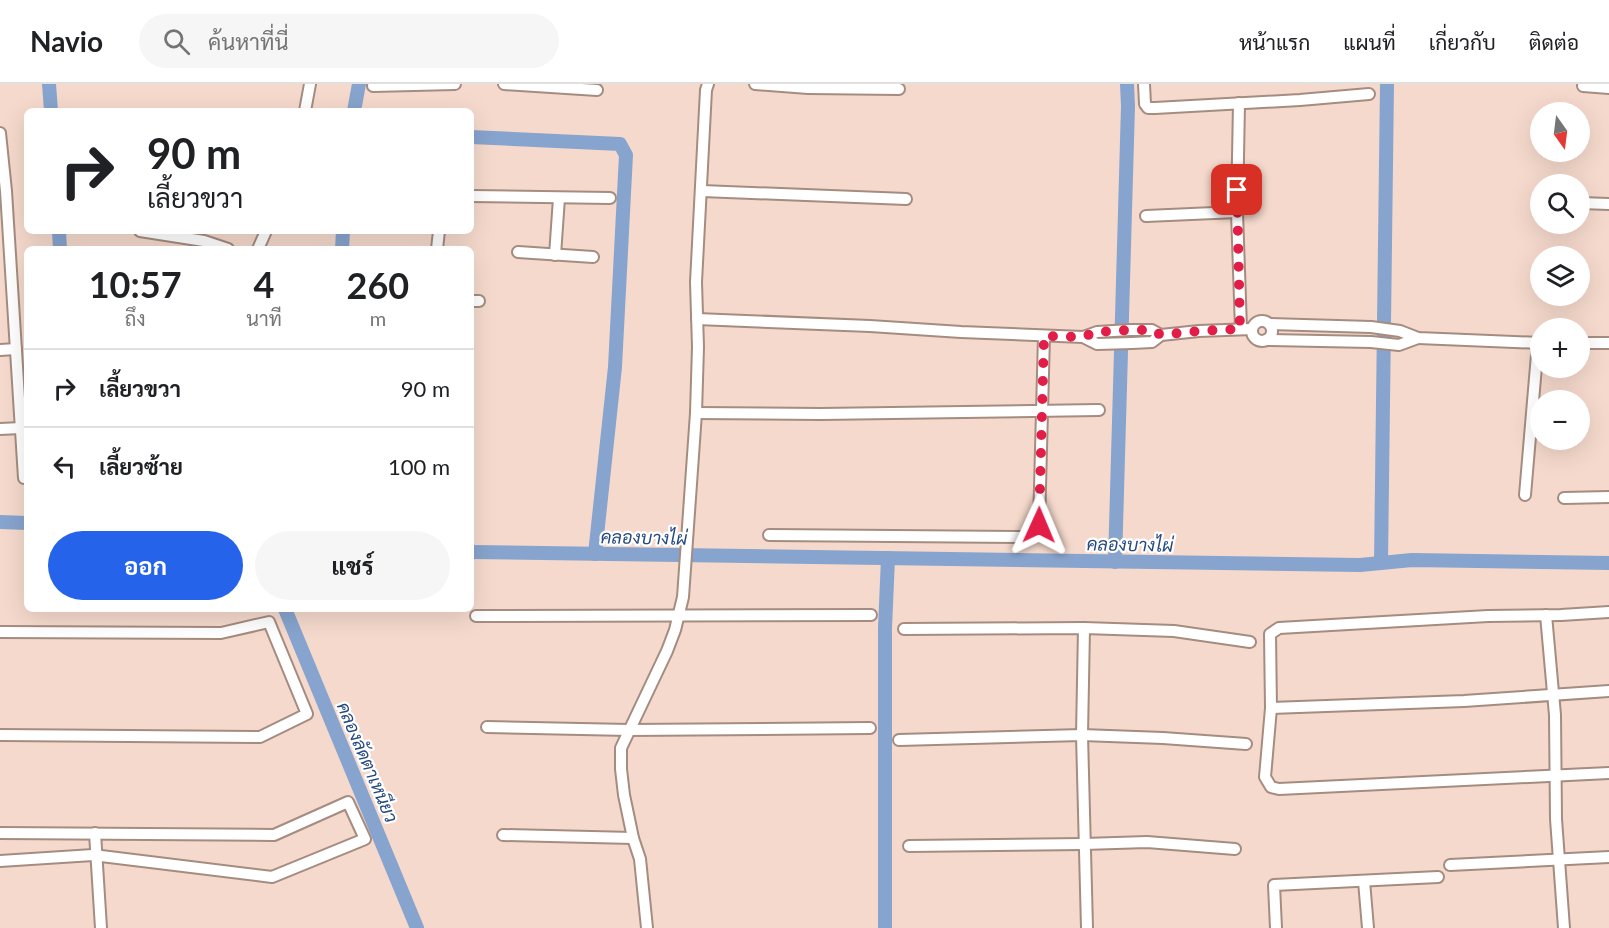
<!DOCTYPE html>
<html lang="th">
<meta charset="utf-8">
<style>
body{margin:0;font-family:Lato,Sarabun,sans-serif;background:#f6f6f6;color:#202124;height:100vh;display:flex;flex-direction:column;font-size:22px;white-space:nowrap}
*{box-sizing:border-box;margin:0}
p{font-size:20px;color:#757577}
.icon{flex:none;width:33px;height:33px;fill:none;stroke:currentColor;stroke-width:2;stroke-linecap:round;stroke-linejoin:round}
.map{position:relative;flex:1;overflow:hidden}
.sheet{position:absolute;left:24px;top:162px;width:450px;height:366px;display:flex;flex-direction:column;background:#fff;border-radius:9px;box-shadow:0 6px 24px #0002}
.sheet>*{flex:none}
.top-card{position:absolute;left:24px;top:24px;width:450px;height:126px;border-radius:9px;box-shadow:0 6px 24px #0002;background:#fff;color:#202124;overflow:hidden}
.needle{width:39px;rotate:166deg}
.fabs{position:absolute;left:1530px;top:18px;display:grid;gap:12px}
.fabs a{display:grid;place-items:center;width:60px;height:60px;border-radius:50%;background:#fff;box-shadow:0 6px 24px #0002;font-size:30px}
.pin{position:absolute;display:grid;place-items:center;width:51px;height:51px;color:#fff;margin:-26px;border-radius:12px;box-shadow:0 3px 9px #0006}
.me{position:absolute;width:66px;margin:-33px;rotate:1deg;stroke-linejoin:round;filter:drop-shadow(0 0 4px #0008)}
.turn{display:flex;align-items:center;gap:21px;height:126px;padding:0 24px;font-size:27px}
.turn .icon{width:78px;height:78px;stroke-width:2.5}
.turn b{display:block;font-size:42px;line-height:51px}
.eta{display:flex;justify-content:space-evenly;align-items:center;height:102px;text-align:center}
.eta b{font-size:36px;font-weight:700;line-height:42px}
.button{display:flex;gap:12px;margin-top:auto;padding:12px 24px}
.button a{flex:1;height:69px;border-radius:36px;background:#2563eb;color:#fff;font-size:24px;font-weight:700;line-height:69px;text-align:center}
.button a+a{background:#f6f6f6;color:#202124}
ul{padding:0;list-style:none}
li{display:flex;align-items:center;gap:18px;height:78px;padding:0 24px;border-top:2px solid #e0e0e0}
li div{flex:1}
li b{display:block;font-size:22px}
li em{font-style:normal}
header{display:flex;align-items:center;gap:36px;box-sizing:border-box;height:84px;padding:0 30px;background:#fff;border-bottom:2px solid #e0e0e0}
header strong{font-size:28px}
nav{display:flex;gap:33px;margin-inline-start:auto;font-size:21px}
.search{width:420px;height:54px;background:#f6f6f6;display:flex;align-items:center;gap:15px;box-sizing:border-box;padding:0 21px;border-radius:33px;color:#757577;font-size:22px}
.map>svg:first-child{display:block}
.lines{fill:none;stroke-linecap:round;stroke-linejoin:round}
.canal{stroke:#87a4ce;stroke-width:14}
.minor-casing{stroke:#a58c80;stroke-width:14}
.minor{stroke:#fff;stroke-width:10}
.route{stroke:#e11d48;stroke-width:10;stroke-dasharray:0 18}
.labels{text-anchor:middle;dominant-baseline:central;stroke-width:4.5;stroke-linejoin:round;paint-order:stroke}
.water-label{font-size:18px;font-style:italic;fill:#254a80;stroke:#fff}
</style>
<header>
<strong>Navio</strong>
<div class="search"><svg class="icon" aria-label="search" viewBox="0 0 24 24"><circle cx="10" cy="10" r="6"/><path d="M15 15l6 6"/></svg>ค้นหาที่นี่</div>
<nav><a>หน้าแรก</a><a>แผนที่</a><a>เกี่ยวกับ</a><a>ติดต่อ</a></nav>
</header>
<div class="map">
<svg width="1609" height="844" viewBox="0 0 1609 844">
<rect width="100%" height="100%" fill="#f5d9cc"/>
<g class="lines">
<g class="canal">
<path d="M49,0l2,27"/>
<path d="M354,27l5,-27"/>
<path d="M471,53l149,7 6,11 -11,212 -20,187"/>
<path d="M59,147l1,18"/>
<path d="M342,165l1,-18"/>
<path d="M0,438l27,1"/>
<path d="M471,468l889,13 52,-5 197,3"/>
<path d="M1115,478l13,-456 -1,-22"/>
<path d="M1381,479l6,-479"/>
<path d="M285,525l132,319"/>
<path d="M885,844v-300l3,-70"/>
</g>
<g class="minor-casing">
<g id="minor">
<path d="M504,0l93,6"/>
<path d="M755,0l53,4 91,1"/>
<path d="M1144,0l1,20 3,4h7l145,-8 69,-6"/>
<path d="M373,2l82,-2"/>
<path d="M1583,2l26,2"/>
<path d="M1239,19l-2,109 4,117"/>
<path d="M305,27l5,-27"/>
<path d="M0,49l6,58 18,287"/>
<path d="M702,107l204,8"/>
<path d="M471,112l139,2"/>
<path d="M1580,119l29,1"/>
<path d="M1146,132l91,-4"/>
<path d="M140,147l64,10 24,8"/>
<path d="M258,165l8,-18"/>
<path d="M437,165l2,-18"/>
<path d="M518,168l75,5"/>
<path d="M555,171l4,-57"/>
<path d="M471,217h8"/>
<path d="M697,235l173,7 91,6 122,5 14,7 35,-1 20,-1 9,-7 38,-4 53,-2"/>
<circle cx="1262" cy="247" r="10"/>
<path d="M1270,240l101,3 29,4 18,7 122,5"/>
<path d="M1083,253l14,-5 33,-2h22l9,5"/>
<path d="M1266,256l105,2 28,3 19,-7"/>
<path d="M1580,259h29"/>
<path d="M0,266l16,-1"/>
<path d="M696,329l125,1 278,-4"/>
<path d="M0,345l21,-1"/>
<path d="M1525,411l13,-152"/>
<path d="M1564,414l45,-1"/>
<path d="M769,451l258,2 7,-2 5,-10 5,-189"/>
<path d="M1609,528l-48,3 -73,1 -209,12 -9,6 1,74 -6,69 6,10 8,2 330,-16"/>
<path d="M1546,531l9,100 1,104 8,109"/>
<path d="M476,532l395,-1"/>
<path d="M1084,544l-2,107 5,193"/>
<path d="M904,545l180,-1 90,3 76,11"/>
<path d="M0,548l221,1 48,-11 38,92 -47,23 -260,-2"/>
<path d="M1271,624l193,-7 145,-10"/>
<path d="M487,643l142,3 241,-2"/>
<path d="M899,656l183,-5 81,3 83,6"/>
<path d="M0,749l274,2 74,-33 17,37 -93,38 -179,-22 -93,6"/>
<path d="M95,749l6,95"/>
<path d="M503,751l130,3"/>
<path d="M909,762l175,-2 63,-2 88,7"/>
<path d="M1450,781l159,-8"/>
<path d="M1364,797l4,47"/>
<path d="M647,844l-7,-69 -7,-21 -9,-43 -3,-26v-21l46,-97 8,-21 8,-33 13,-184 2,-66 -2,-65 10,-192 2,-6"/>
<path d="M1276,844l-2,-43 164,-8"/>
</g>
</g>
<use href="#minor" class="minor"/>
</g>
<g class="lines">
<path class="route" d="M1039,441l5,-189 39,1 13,-5 34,-2h22l9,5 38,-4 41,-2 -3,-139"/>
</g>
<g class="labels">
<g class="water-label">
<text transform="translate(644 453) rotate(1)">คลองบางไผ่</text>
<text transform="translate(1130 460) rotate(1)">คลองบางไผ่</text>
<text transform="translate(368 678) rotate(67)">คลองลัดตาเหนียว</text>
</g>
</g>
</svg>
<div class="fabs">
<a><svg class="needle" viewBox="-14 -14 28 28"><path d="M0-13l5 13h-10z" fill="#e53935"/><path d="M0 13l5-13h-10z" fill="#757577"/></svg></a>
<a><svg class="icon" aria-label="search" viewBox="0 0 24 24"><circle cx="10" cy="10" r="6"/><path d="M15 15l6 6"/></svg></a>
<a><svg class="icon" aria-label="layers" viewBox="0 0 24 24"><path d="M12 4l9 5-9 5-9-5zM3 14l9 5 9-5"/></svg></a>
<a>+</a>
<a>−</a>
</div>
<div class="pin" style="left:1237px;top:106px;background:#d93025"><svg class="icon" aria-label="arrive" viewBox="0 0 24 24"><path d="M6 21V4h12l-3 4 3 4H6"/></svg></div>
<svg class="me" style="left:1039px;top:441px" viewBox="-20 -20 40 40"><path d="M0-17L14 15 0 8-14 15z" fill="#e11d48" stroke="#fff" stroke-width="4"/></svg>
<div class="top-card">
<div class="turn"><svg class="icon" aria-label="right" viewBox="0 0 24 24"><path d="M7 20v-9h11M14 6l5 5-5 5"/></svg><div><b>90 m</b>เลี้ยวขวา</div></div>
</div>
<section class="sheet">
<div class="eta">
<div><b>10:57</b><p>ถึง</p></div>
<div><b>4</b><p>นาที</p></div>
<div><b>260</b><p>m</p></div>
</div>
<ul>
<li><svg class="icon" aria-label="right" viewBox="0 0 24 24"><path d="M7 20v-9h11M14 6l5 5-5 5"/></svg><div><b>เลี้ยวขวา</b></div><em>90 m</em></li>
<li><svg class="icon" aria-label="left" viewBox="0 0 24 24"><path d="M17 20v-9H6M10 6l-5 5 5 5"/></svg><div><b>เลี้ยวซ้าย</b></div><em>100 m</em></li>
</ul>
<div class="button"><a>ออก</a><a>แชร์</a></div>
</section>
</div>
